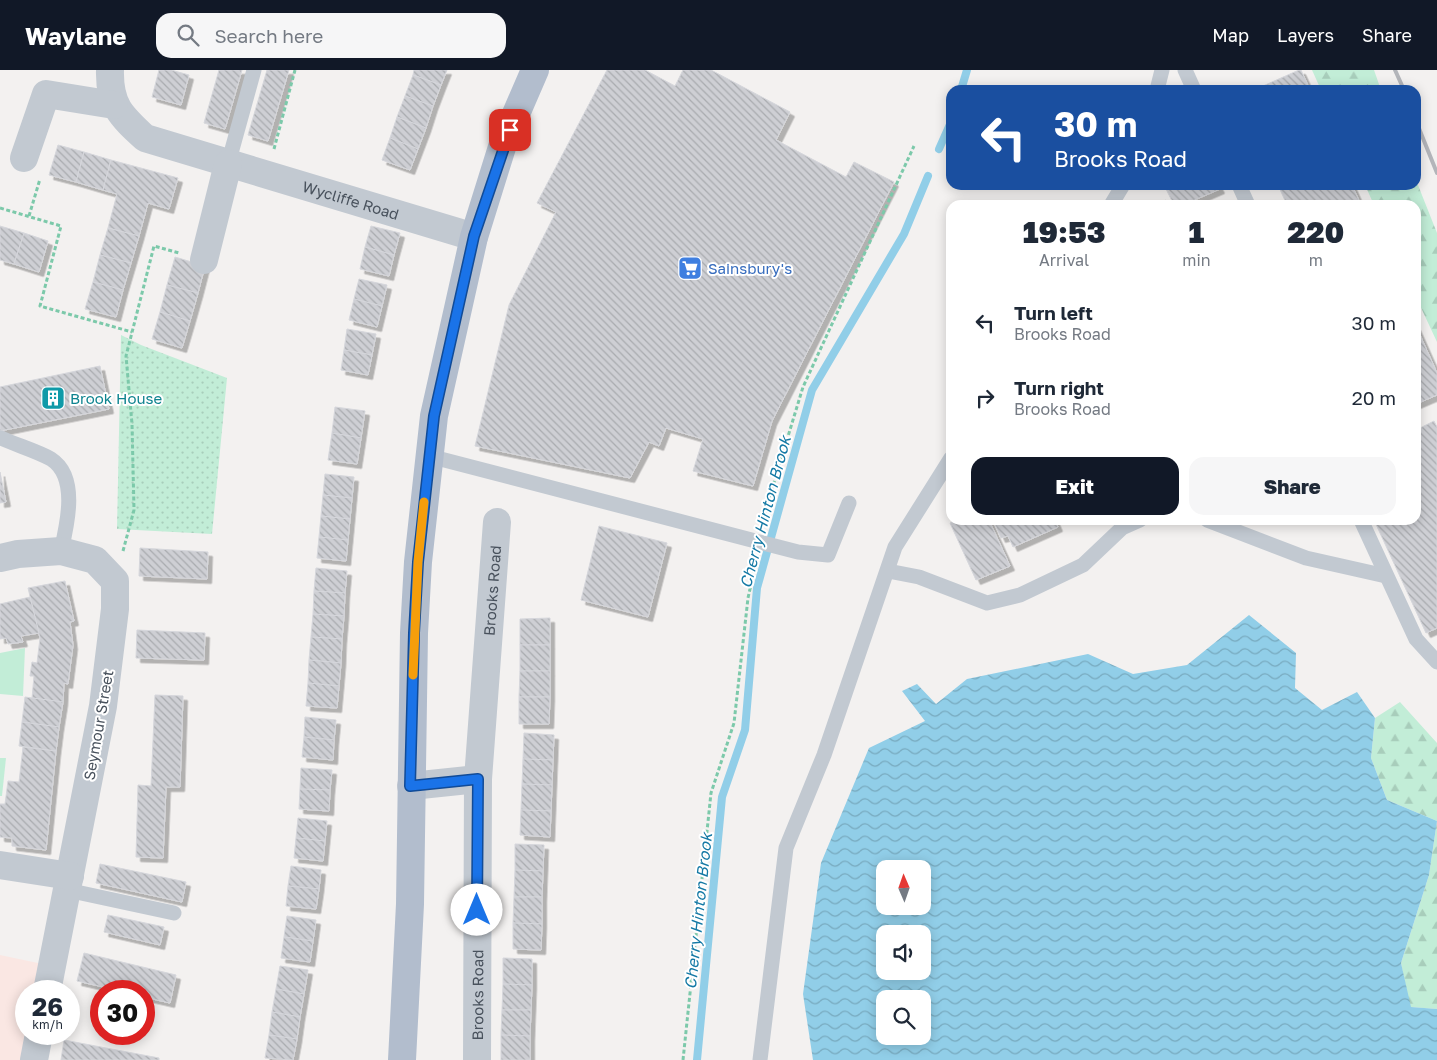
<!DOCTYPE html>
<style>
body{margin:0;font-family:"Golos Text",sans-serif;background:#f6f6f7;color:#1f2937;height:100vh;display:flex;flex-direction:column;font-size:19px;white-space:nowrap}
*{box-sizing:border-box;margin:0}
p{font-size:16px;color:#747a83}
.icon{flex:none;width:28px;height:28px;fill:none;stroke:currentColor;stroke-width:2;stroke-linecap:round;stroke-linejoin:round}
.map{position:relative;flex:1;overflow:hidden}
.panel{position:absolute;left:946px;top:130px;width:475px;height:325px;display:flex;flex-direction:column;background:#fff;border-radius:15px;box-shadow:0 2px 12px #0003}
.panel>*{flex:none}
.top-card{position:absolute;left:946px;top:15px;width:475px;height:105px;border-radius:15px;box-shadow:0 2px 12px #0003;background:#1a4fa0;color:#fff;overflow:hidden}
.needle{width:32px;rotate:358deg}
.tools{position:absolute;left:876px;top:790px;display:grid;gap:10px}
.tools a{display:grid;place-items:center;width:55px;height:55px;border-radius:10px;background:#fff;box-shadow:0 2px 12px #0003;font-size:25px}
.speed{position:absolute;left:15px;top:910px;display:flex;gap:10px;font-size:25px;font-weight:700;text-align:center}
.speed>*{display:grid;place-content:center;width:65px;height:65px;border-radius:50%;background:#fff;box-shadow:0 2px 12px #0003;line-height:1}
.speed small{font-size:12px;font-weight:400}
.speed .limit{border:8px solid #d22;background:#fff;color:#111}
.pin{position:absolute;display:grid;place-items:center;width:42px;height:42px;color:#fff;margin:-21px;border-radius:10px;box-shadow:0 2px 8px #0006}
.me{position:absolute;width:55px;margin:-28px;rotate:0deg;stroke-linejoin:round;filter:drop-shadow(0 0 4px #0008)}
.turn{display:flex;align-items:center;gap:18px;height:105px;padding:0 25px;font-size:22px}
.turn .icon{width:65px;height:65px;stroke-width:2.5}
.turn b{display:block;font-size:35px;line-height:42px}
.eta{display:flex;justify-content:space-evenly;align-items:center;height:85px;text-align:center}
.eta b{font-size:30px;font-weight:800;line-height:35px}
.cta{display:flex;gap:10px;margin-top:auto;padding:10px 25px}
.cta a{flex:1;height:58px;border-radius:15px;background:#111827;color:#fff;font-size:20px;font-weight:800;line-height:58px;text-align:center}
.cta a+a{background:#f6f6f7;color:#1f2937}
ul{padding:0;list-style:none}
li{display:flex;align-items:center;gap:15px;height:75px;padding:0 25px}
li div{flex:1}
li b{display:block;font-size:19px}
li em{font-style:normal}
header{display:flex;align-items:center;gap:30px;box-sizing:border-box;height:70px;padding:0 25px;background:#111827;color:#fff}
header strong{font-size:24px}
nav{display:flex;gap:28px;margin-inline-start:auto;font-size:18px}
.search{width:350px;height:45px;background:#f6f6f7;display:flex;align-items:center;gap:12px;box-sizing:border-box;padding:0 18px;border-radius:15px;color:#747a83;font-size:19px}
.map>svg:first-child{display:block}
.medical{fill:#fae7e3}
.green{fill:#c2edd7}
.forest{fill:url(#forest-firs)}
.park{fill:url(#park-dots)}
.water{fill:url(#water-waves);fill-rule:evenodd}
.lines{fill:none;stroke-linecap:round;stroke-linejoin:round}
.stream{stroke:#91cee8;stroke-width:8}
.building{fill:url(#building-back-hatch);stroke:#d5d6db;filter:url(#shadow)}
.path{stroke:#7cc9aa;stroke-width:3;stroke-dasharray:4 2.5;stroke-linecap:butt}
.lane{stroke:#c2c9d1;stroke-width:15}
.street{stroke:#c2c9d1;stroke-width:28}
.primary{stroke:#b2bdcd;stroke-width:28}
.rail{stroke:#b3b5ba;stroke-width:4}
.route-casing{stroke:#114b97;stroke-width:12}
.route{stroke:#1a73e8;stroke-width:9}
.slow{stroke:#f59e0b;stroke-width:9}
.labels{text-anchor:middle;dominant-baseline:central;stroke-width:4;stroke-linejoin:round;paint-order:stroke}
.street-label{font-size:15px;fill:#49525d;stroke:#fff}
.shop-label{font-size:15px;fill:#366cbe;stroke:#fff;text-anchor:start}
.culture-label{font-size:15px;fill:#0d838f;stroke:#fff;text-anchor:start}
.water-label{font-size:16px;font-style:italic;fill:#1479a5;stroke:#fff}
</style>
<header>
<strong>Waylane</strong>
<div class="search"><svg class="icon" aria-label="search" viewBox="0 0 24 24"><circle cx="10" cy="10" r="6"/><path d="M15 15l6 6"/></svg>Search here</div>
<nav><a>Map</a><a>Layers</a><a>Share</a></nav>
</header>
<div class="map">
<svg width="1437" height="990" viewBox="0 0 1437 990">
<defs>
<pattern id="forest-firs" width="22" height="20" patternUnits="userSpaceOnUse" patternTransform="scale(1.25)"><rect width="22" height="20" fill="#c2edd7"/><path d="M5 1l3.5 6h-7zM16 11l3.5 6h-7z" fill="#a8cdbb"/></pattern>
<pattern id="park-dots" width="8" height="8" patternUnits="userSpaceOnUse" patternTransform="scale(1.25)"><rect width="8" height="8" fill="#c2edd7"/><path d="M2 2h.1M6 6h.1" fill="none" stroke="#a8cdbb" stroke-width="1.8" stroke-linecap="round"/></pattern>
<pattern id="water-waves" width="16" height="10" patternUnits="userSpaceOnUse" patternTransform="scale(1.25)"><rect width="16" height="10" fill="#91cee8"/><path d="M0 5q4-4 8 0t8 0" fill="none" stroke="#78aabf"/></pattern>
<pattern id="building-back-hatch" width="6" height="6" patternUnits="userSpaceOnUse" patternTransform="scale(1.25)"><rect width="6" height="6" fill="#cecfd4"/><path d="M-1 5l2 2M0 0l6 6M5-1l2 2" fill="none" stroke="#a9abaf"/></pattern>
<filter id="shadow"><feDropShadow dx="4.5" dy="4.5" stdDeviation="0" flood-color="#0004"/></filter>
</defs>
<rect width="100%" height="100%" fill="#f3f1f0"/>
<path class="medical" d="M0,885l52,11 -5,25h-21v43l8,26h-34z"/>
<g class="green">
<path d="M25,578l-2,48 -23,-2v-41z"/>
<path d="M0,688h6l-4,38h-2z"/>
</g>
<g class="forest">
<path d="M1312,0h62l7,20h-60z"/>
<path d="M1416,110l21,53v109l-21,-45v-92h-42l-9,-20h51z"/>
<path d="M1400,632l37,41v266l-27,-2 -9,-44 28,-88 8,-54 -50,-21 -16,-42 4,-40z"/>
</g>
<path class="park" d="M121,265l20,10 86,33 -15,156 -95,-5z"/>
<path class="water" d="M1249,545l47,38 -1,35 27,22 35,-18 18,26 -4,40 16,42 50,21 -8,54 -28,88 10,44 26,2v51h-624l-10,-66 18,-131 48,-115 56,-27 -23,-30 15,-7 19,20 31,-25 121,-25 45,20 54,-9zM885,799h37v37h-37zM885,864h37v37h-37zM885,929h37v37h-37z"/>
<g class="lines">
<g class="stream">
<path d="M961,20l6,-20"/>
<path d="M939,79l12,-27"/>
<path d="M697,990l25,-263 23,-67 12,-142 55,-198 92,-156 24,-58"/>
</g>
</g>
<g class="building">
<path d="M159,0h12l18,5 -8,30 -29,-8z"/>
<path d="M219,0h23l-17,59 -21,-6z"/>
<path d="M267,0h22l-21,71 -20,-6z"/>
<path d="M414,0h33l-6,15 -28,-10z"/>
<path d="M607,0h38l30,16 8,-16h28l79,42 -14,28 70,37 8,-15 40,20 -122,239 -19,65 -60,-15 10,-32 -37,-11 -7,18 -10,-4 -19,36 -155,-32 34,-141 47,-93 -19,-9z"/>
<path d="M1299,0h2l9,20h-56z"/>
<path d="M413,5l28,10 -8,21 -28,-10z"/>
<path d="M405,26l28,10 -7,22 -29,-11z"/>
<path d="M397,47l29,11 -8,21 -28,-11z"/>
<path d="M390,68l28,11 -8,21 -28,-10z"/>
<path d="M58,75l26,7 -8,30 -27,-7z"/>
<path d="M84,82l27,8 -8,30 -27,-8z"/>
<path d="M111,90l67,18 -9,31 -21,-6 -9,33 -31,-8 9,-34 -14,-4z"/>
<path d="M1164,115h54l2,4 -37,16h-9z"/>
<path d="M1278,115h74l9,20h-74z"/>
<path d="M1166,130l2,5h-13z"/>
<path d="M0,156l24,7 -10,31 -14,-4z"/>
<path d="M371,156l29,7 -6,22 -29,-8z"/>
<path d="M108,158l31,8 -8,27 -31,-8z"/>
<path d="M24,163l24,8 -9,31 -25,-8z"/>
<path d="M365,177l29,8 -5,21 -29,-7z"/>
<path d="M100,185l31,8 -8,27 -30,-8z"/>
<path d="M175,187l30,9 -7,27 -31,-8z"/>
<path d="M359,209l28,6 -5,21 -28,-7z"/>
<path d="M93,212l30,8 -7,27 -31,-8z"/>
<path d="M167,215l31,8 -8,28 -30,-9z"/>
<path d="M354,229l28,7 -5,21 -28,-7z"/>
<path d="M160,242l30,9 -8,27 -30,-9z"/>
<path d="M1416,256l21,47v22l-21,9z"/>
<path d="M347,259l29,5 -4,21 -28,-5z"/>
<path d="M344,280l28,5 -4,20 -27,-5z"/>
<path d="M100,296l9,43 -109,22v-44z"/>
<path d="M335,337l30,4 -4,27 -29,-5z"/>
<path d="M1434,351l3,6v201l-11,5 -52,-113h42v-90z"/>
<path d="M332,363l29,5 -4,26 -29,-4z"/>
<path d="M0,402l6,30 -6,1z"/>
<path d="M325,404l29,3 -2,21 -29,-3z"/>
<path d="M323,425l29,3 -2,21 -29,-3z"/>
<path d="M321,446l29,3 -2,21 -29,-3z"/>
<path d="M957,450h32l21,46 -34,14 -26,-57z"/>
<path d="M993,450h62l3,7 -45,20 -5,-11 -7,2z"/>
<path d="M599,456l68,17 -19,74 -67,-17z"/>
<path d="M319,467l29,3 -2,21 -29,-3z"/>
<path d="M140,478l68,4 -1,27 -68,-3z"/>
<path d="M316,498l31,3 -2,22 -31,-2z"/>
<path d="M65,511l9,40 -4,1 3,23 -5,39 -4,-1 -1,19 -31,-4 2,-22h-4l2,-14 5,1 3,-25 -12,-50z"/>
<path d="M314,521l31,2 -1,23 -31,-2z"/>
<path d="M30,527l9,36 -18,3 2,6 -15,2 -2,-6 -6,1v-35z"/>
<path d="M313,544l31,2 -2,23 -31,-2z"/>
<path d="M550,548v27h-30v-26z"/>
<path d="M137,560l68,3 -1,27 -68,-2z"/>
<path d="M311,567l31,2 -1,24 -32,-3z"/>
<rect x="520" y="575" width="30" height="26"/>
<path d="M309,590l32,3 -2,23 -31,-3z"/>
<path d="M520,601h30v26h-31z"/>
<path d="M308,613l31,3 -2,22 -31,-2z"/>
<path d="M155,625l28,1 -3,91h-14l-3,71 -27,-1 2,-72 13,1z"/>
<path d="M25,627l38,5 -4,25 -37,-5z"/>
<path d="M519,627h31l-1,27h-30z"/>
<path d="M305,647l31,3 -2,20 -30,-3z"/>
<path d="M22,652l37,5 -3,24 -37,-5z"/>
<path d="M524,663l30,2 -1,25 -30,-1z"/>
<path d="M304,667l30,3 -1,20 -31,-3z"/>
<path d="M23,677l33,4 -10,99 -34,-4v-8l-12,-1v-33h5l3,-23 11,1z"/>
<path d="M523,689l30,1 -1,25 -30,-1z"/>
<path d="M301,698l31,2 -2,20 -30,-1z"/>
<path d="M522,714l30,1 -1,26 -30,-1z"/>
<path d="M300,719l30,1 -1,21 -30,-2z"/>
<path d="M521,740l30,1 -1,26 -30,-2z"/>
<path d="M298,748l29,3 -2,20 -29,-3z"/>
<path d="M296,768l29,3 -2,20 -29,-3z"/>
<path d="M515,774l29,1 -1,26 -28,-1z"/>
<path d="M100,794l86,18 -4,20 -86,-19z"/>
<path d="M291,796l30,4 -2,19 -31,-3z"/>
<path d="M515,800l28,1 -1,26h-28z"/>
<path d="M288,816l31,3 -3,20 -30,-3z"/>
<path d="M514,827h28v27l-29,-1z"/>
<path d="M108,845l56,12 -4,18 -56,-13z"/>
<path d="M287,846l29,4 -3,21 -29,-4z"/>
<path d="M513,853l29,1 -1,26 -28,-1z"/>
<path d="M284,867l29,4 -3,21 -29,-4z"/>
<path d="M84,883l92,22 -6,28 -26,-6v-6h-23l-44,-10z"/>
<path d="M503,888l29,1v26l-29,-1z"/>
<path d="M280,896l28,4 -4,24 -28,-5z"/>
<path d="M503,914l29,1 -1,25h-29z"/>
<path d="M276,919l28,5 -4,23 -28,-5z"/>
<path d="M502,940h29l-1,26 -29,-1z"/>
<path d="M272,942l28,5 -3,22 -28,-4z"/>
<path d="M269,965l28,4 -4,21 -28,-2z"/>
<path d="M501,965l29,1v24h-29z"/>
<path d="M64,970l95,18v2h-98z"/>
</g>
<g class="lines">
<g class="path">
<path d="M274,79l21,-79"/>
<path d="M0,138l61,18 -21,80 92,26"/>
<path d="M29,146l11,-37"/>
<path d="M762,452l41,-135 111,-241"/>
<path d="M123,481l11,-41 -2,-86 -6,-68 28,-110 25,7"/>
<path d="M683,990l28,-267 23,-70 14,-125 8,-36"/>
</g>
<g class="lane">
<path d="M1185,0l9,20"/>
<path d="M1157,20l5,-20"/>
<path d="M228,94l26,-94"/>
<path d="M1239,115l9,20"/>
<path d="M1111,135l12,-20"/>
<path d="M1,368c15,7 36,13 50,21 28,18 16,66 10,92"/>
<path d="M429,386l369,96 30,3 21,-52"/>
<path d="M1207,450l99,38 80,18"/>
<path d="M1361,450l55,119 21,23"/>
<path d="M888,501l31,6 68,26 33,-8 63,-30 39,-37 18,-8"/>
<path d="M67,820l107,23"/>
<path d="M760,990l26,-212 38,-93 71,-208 56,-89"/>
</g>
<g class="street">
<path id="s1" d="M110,0c-1,35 11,46 35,68l329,99"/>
<path d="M24,88l22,-64 68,11"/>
<path d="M204,190l24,-96"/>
<path d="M0,488l18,-4 43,-3 34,9 20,21v28l-12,97 -56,285"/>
<path d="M411,716l67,-7"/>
<path d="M0,795l70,11"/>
<path d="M34,990l5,-26"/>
<path id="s2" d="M477,990l1,-281 19,-257"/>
</g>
<path class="primary" d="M402,990l8,-156 4,-271 4,-71 16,-146 40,-179 29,-93 32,-74"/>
<g class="rail">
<path d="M1395,0l9,20"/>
<path d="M1416,51l21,52"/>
</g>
</g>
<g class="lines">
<g class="route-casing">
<path id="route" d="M477,840l1,-131 -68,7 4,-153 4,-71 16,-146 40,-180 36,-106"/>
</g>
<use href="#route" class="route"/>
<path class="slow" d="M413,605l5,-113 6,-60"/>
</g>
<defs>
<g id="supermarket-square" transform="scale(1.25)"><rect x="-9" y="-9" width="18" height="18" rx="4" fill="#3f7fe0" stroke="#fff"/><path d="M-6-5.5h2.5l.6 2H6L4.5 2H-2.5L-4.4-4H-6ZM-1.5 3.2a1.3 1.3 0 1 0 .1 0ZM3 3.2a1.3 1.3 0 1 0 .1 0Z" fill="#fff"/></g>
<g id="building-square" transform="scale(1.25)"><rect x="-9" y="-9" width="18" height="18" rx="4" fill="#0f9aa8" stroke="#fff"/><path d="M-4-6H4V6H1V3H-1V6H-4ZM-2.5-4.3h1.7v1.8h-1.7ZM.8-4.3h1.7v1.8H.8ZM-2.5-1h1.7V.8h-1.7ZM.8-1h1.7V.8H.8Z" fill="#fff"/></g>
</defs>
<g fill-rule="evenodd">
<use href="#supermarket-square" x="690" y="198"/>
<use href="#building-square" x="53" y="328"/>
</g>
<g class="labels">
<g class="street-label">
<text stroke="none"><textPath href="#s1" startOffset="295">Wycliffe Road</textPath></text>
<text stroke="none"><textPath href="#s2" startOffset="470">Brooks Road</textPath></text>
<text transform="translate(98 655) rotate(-80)">Seymour Street</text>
<text stroke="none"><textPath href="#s2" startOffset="65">Brooks Road</textPath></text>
</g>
<g class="shop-label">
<text x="708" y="198">Sainsbury's</text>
</g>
<g class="culture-label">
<text x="70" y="328">Brook House</text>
</g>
<g class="water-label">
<text transform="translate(765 442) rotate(-75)">Cherry Hinton Brook</text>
<text transform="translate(698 841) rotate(-84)">Cherry Hinton Brook</text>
</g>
</g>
</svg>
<div class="tools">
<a><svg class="needle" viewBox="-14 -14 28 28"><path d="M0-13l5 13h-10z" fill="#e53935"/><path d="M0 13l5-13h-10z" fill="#747a83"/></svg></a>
<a><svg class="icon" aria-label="sound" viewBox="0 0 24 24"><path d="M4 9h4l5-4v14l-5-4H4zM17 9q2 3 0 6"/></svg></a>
<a><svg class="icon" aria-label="search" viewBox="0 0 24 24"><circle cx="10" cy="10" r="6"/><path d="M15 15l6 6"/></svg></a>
</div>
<div class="speed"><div>26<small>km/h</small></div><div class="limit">30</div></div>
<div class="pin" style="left:510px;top:60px;background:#d93025"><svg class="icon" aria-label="arrive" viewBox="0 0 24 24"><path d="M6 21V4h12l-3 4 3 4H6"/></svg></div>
<svg class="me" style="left:477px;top:840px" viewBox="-20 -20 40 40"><circle r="19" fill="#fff"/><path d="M0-13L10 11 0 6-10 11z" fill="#1a73e8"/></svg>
<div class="top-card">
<div class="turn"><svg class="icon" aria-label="left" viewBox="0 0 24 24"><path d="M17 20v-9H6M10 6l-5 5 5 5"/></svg><div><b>30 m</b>Brooks Road</div></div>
</div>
<section class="panel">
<div class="eta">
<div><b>19:53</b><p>Arrival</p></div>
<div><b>1</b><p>min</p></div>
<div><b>220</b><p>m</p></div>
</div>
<ul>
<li><svg class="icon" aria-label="left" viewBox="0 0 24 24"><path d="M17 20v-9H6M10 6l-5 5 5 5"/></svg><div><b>Turn left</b><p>Brooks Road</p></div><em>30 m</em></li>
<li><svg class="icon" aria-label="right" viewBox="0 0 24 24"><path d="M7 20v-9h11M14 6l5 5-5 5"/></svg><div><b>Turn right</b><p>Brooks Road</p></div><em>20 m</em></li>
</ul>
<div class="cta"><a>Exit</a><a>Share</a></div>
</section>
</div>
